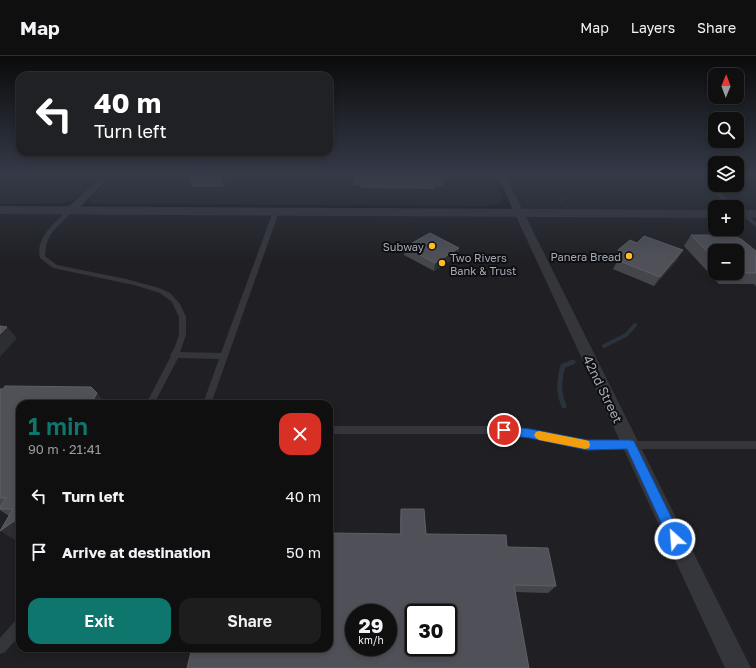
<!DOCTYPE html>
<meta charset="utf-8">
<style>
body{margin:0;font-family:"Golos Text",sans-serif;background:#1d1d1e;color:#f1f3f6;height:100vh;display:flex;flex-direction:column;font-size:15px;white-space:nowrap}
*{box-sizing:border-box;margin:0}
p{font-size:13px;color:#9b9c9f}
.icon{flex:none;width:22px;height:22px;fill:none;stroke:currentColor;stroke-width:2;stroke-linecap:round;stroke-linejoin:round}
.map{position:relative;flex:1;overflow:hidden}
.sheet{position:absolute;left:16px;top:344px;width:317px;height:252px;display:flex;flex-direction:column;background:#0f0f10;border-radius:12px;box-shadow:0 2px 6px #0003,0 0 0 1px #2f2f30}
.sheet>*{flex:none}
.hud{position:absolute;left:16px;top:16px;width:317px;height:84px;border-radius:12px;box-shadow:0 2px 6px #0003,0 0 0 1px #2f2f30;background:#202124;color:#fff;overflow:hidden}
.needle{width:26px;rotate:1deg}
.controls{position:absolute;left:708px;top:12px;display:grid;gap:8px}
.controls a{display:grid;place-items:center;width:36px;height:36px;border-radius:8px;background:#0f0f10;box-shadow:0 2px 6px #0003,0 0 0 1px #2f2f30;font-size:20px}
.speed{position:absolute;left:345px;top:548px;display:flex;gap:8px;font-size:20px;font-weight:700;text-align:center}
.speed>*{display:grid;place-content:center;width:52px;height:52px;border-radius:50%;background:#0f0f10;box-shadow:0 2px 6px #0003,0 0 0 1px #2f2f30;line-height:1}
.speed small{font-size:10px;font-weight:400}
.speed .limit{border:2px solid #111;border-radius:6px;background:#fff;color:#111}
.pin{position:absolute;display:grid;place-items:center;width:34px;height:34px;color:#fff;margin:-17px;border:2px solid #fff;border-radius:50%;box-shadow:0 1px 4px #0007}
.me{position:absolute;width:44px;margin:-22px;rotate:334deg;stroke-linejoin:round;filter:drop-shadow(0 0 3px #0008)}
.turn{display:flex;align-items:center;gap:14px;height:84px;padding:0 12px;font-size:18px}
.turn .icon{width:52px;height:52px;stroke-width:2.5}
.turn b{display:block;font-size:28px;line-height:34px}
.round{display:grid;place-items:center;flex:none;width:42px;height:42px;border-radius:12px;background:#1d1d1e}
.headline{display:flex;align-items:center;justify-content:space-between;height:68px;padding:0 12px}
h1{font-size:24px;font-weight:600;line-height:30px;color:#0f766e}
.action{display:flex;gap:8px;margin-top:auto;padding:8px 12px}
.action a{flex:1;height:46px;border-radius:12px;background:#0f766e;color:#fff;font-size:16px;font-weight:600;line-height:46px;text-align:center}
.action a+a{background:#1d1d1e;color:#f1f3f6}
ul{padding:0;list-style:none}
li{display:flex;align-items:center;gap:12px;height:56px;padding:0 12px}
li div{flex:1}
li b{display:block;font-size:15px}
li em{font-style:normal}
header{display:flex;align-items:center;gap:24px;box-sizing:border-box;height:56px;padding:0 20px;background:#0f0f10;border-bottom:1px solid #2f2f30}
header strong{font-size:19px}
nav{display:flex;gap:22px;margin-inline-start:auto;font-size:14px}
.map>svg:first-child{display:block}
.built{fill:#202024;fill-rule:evenodd}
.lines{fill:none;stroke-linecap:round;stroke-linejoin:round}
.stream-far1{stroke:#2a333b;stroke-width:4}
.stream{stroke:#2a333b;stroke-width:5}
.path{stroke:#3b3d43;stroke-width:1.5;stroke-dasharray:1.5 2;stroke-linecap:butt}
.service{fill:#35363c;fill-rule:evenodd}
.minor{fill:#35363c;fill-rule:evenodd}
.tertiary{fill:#35363c;fill-rule:evenodd}
.wall{fill:#45464c;fill-rule:evenodd}
.shaded-wall{fill:#2d2e32}
.building{fill:#505158;stroke:#5d5f67;fill-rule:evenodd}
.route{fill:#1a73e8;stroke:#114b97}
.slow{fill:#f59e0b}
.poi-dot{fill:#ffbb24;stroke:#0f0f11;stroke-width:1.5}
.labels{text-anchor:middle;dominant-baseline:central;stroke-width:4;stroke-linejoin:round;paint-order:stroke}
.far-poi-label{font-size:11px;fill:#a5aab8;stroke:#0f0f11;text-anchor:end}
.street-label{font-size:13px;fill:#a5aab8;stroke:#0f0f11}
</style>
<header>
<strong>Map</strong>
<nav><a>Map</a><a>Layers</a><a>Share</a></nav>
</header>
<div class="map">
<svg width="756" height="612" viewBox="0 0 756 612">
<rect width="100%" height="100%" fill="#141416"/>
<g class="built">
<path d="M0,119h102l-28,25 -16,4h-58z"/>
<path d="M114,119h379l10,23 -6,6 -9,2 -393,-2 -6,-1v-4z"/>
<path d="M501,119h214v10h22v-10h19v493h-756v-458l519,3zM715,151h22v22h-22zM715,195h22v22h-22zM20,348h309v244h-309zM354,557h34v34h-34zM414,557h34v34h-34z"/>
</g>
<g class="lines">
<path class="stream-far1" d="M604,290l22,-11 9,-10"/>
<path class="stream" d="M564,350c-6,-14 -5,-26 -1,-40l10,-4"/>
<path class="path" d="M561,145l26,-17"/>
<g class="service">
<path d="M713,134h4l20,17h-6l-18,-15z"/>
<path d="M68,154l5,1c-16,18 -26,19 -28,45l12,9 69,14 33,9 11,5 10,11 6,13v18l-6,17 41,1 52,-141 5,-1 1,1 -68,192h-8l16,-45 -41,-1 -24,46h-8l25,-48 -1,-1 4,-6 5,-14v-18l-7,-15 -12,-9 -26,-8 -81,-17 -13,-10c-5,-20 15,-36 28,-48z"/>
<path d="M738,154h4l14,12v5l-18,-15z"/>
<path d="M329,370h175l27,3 56,12h169v8h-169l-56,-12 -27,-3h-175z"/>
<path d="M20,564v15l-15,17 -5,2v-16l15,-17z"/>
</g>
<g class="minor">
<path d="M103,119h9l-38,38h-8l-1,-2 1,-2z"/>
<path d="M497,119h8l246,493h-26z"/>
</g>
<g class="tertiary">
<path d="M0,150l715,4v8l-715,-4z"/>
<rect x="737" y="154" width="19" height="8"/>
</g>
</g>
<g class="wall">
<path d="M12,119h19l2,2h-19z"/>
<path d="M230,119l-7,12h-31l-3,-10z"/>
<path d="M354,119l90,1 -1,10h-8v3l-75,-1v-3h-6z"/>
<path d="M647,119h9l-2,2z"/>
<path d="M737,119h19v1l-19,1z"/>
<path d="M691,179l65,16v35l-2,-2h-35l-35,-38zM715,195l22,22h-22z"/>
<path d="M405,191l54,1 -2,8 -23,15 -30,-16z"/>
<path d="M618,194l60,9 -24,27 -41,-17 5,-9 -4,-1z"/>
<path d="M0,333l15,151 -6,-24 -9,-6z"/>
<path d="M401,453l25,25 81,13 49,39 -8,7 -33,-1 -115,-58v-16z"/>
</g>
<g class="shaded-wall">
<path d="M222,119h8l-7,12 -2,-10z"/>
<path d="M459,192l-2,8 -23,15 1,-8z"/>
<path d="M683,194l-5,9 -24,27 6,-9z"/>
<path d="M7,271l10,11 -17,19v-23z"/>
<path d="M97,337l9,11h-15z"/>
<path d="M20,461v19l-5,4 -15,-9z"/>
<path d="M147,592h14l-5,4z"/>
</g>
<g class="building">
<path d="M191,119h31l-1,2h-32z"/>
<path d="M354,119h89l1,1h-9l1,3 -76,-1 1,-3z"/>
<path d="M430,177l29,15 -24,15 -30,-16z"/>
<path d="M691,179h40l10,4 15,12v22h-19v-22h-22v9z"/>
<path d="M644,180l39,14 -23,27 -43,-17 8,-7 -7,-3 12,-10 7,3z"/>
<path d="M0,270l7,1 -7,7z"/>
<path d="M5,330l86,1 6,6 -6,11h-71v113l-20,14 13,-22h-13v-2l6,-9h-6v-109h3z"/>
<path d="M401,453h23l2,25 80,1 1,12 41,1 8,38 -42,-1 15,83h-342l5,-20h137v-115l72,1zM354,557h34v34h-34zM414,557h34v34h-34z"/>
</g>
<linearGradient id="sky" x2="0" y2="1"><stop stop-color="#0b0b0c"/><stop offset="0.58" stop-color="#343a47"/><stop offset="1" stop-color="#343a47" stop-opacity="0"/></linearGradient>
<rect width="756" height="204" fill="url(#sky)"/>
<path class="route" d="M504,370l26,3 57,11h43l4,1 46,94 2,4 -2,5 -5,2 -4,-2 -44,-95 -40,1 -57,-12 -26,-3 -4,-2 -1,-3 1,-3z"/>
<path class="slow" d="M539,375l46,9 4,1 1,4 -1,3 -4,1 -46,-9 -3,-2 -2,-3 2,-3z"/>
<g class="poi-dot">
<circle cx="432" cy="190" r="4"/>
<circle cx="629" cy="200" r="4"/>
<circle cx="442" cy="207" r="4"/>
</g>
<g class="labels">
<g class="far-poi-label">
<text x="424" y="190">Subway</text>
<text x="621" y="200">Panera Bread</text>
<text x="450" y="201" text-anchor="start">Two Rivers<tspan x="450" dy="13">Bank &amp; Trust</tspan></text>
</g>
<g class="street-label">
<text transform="translate(603 333) rotate(64)">42nd Street</text>
</g>
</g>
</svg>
<div class="controls">
<a><svg class="needle" viewBox="-14 -14 28 28"><path d="M0-13l5 13h-10z" fill="#e53935"/><path d="M0 13l5-13h-10z" fill="#9b9c9f"/></svg></a>
<a><svg class="icon" aria-label="search" viewBox="0 0 24 24"><circle cx="10" cy="10" r="6"/><path d="M15 15l6 6"/></svg></a>
<a><svg class="icon" aria-label="layers" viewBox="0 0 24 24"><path d="M12 4l9 5-9 5-9-5zM3 14l9 5 9-5"/></svg></a>
<a>+</a>
<a>−</a>
</div>
<div class="speed"><div>29<small>km/h</small></div><div class="limit">30</div></div>
<div class="pin" style="left:504px;top:374px;background:#d93025"><svg class="icon" aria-label="arrive" viewBox="0 0 24 24"><path d="M6 21V4h12l-3 4 3 4H6"/></svg></div>
<svg class="me" style="left:675px;top:483px" viewBox="-20 -20 40 40"><circle r="17" fill="#1a73e8" stroke="#fff" stroke-width="3"/><path d="M0-11L8 9 0 5-8 9z" fill="#fff"/></svg>
<div class="hud">
<div class="turn"><svg class="icon" aria-label="left" viewBox="0 0 24 24"><path d="M17 20v-9H6M10 6l-5 5 5 5"/></svg><div><b>40 m</b>Turn left</div></div>
</div>
<section class="sheet">
<div class="headline"><div><h1>1 min</h1><p>90 m · 21:41</p></div><a class="round" style="background:#d93025;color:#fff"><svg class="icon" aria-label="close" viewBox="0 0 24 24"><path d="M6 6l12 12M18 6L6 18"/></svg></a></div>
<ul>
<li><svg class="icon" aria-label="left" viewBox="0 0 24 24"><path d="M17 20v-9H6M10 6l-5 5 5 5"/></svg><div><b>Turn left</b></div><em>40 m</em></li>
<li><svg class="icon" aria-label="arrive" viewBox="0 0 24 24"><path d="M6 21V4h12l-3 4 3 4H6"/></svg><div><b>Arrive at destination</b></div><em>50 m</em></li>
</ul>
<div class="action"><a>Exit</a><a>Share</a></div>
</section>
</div>
